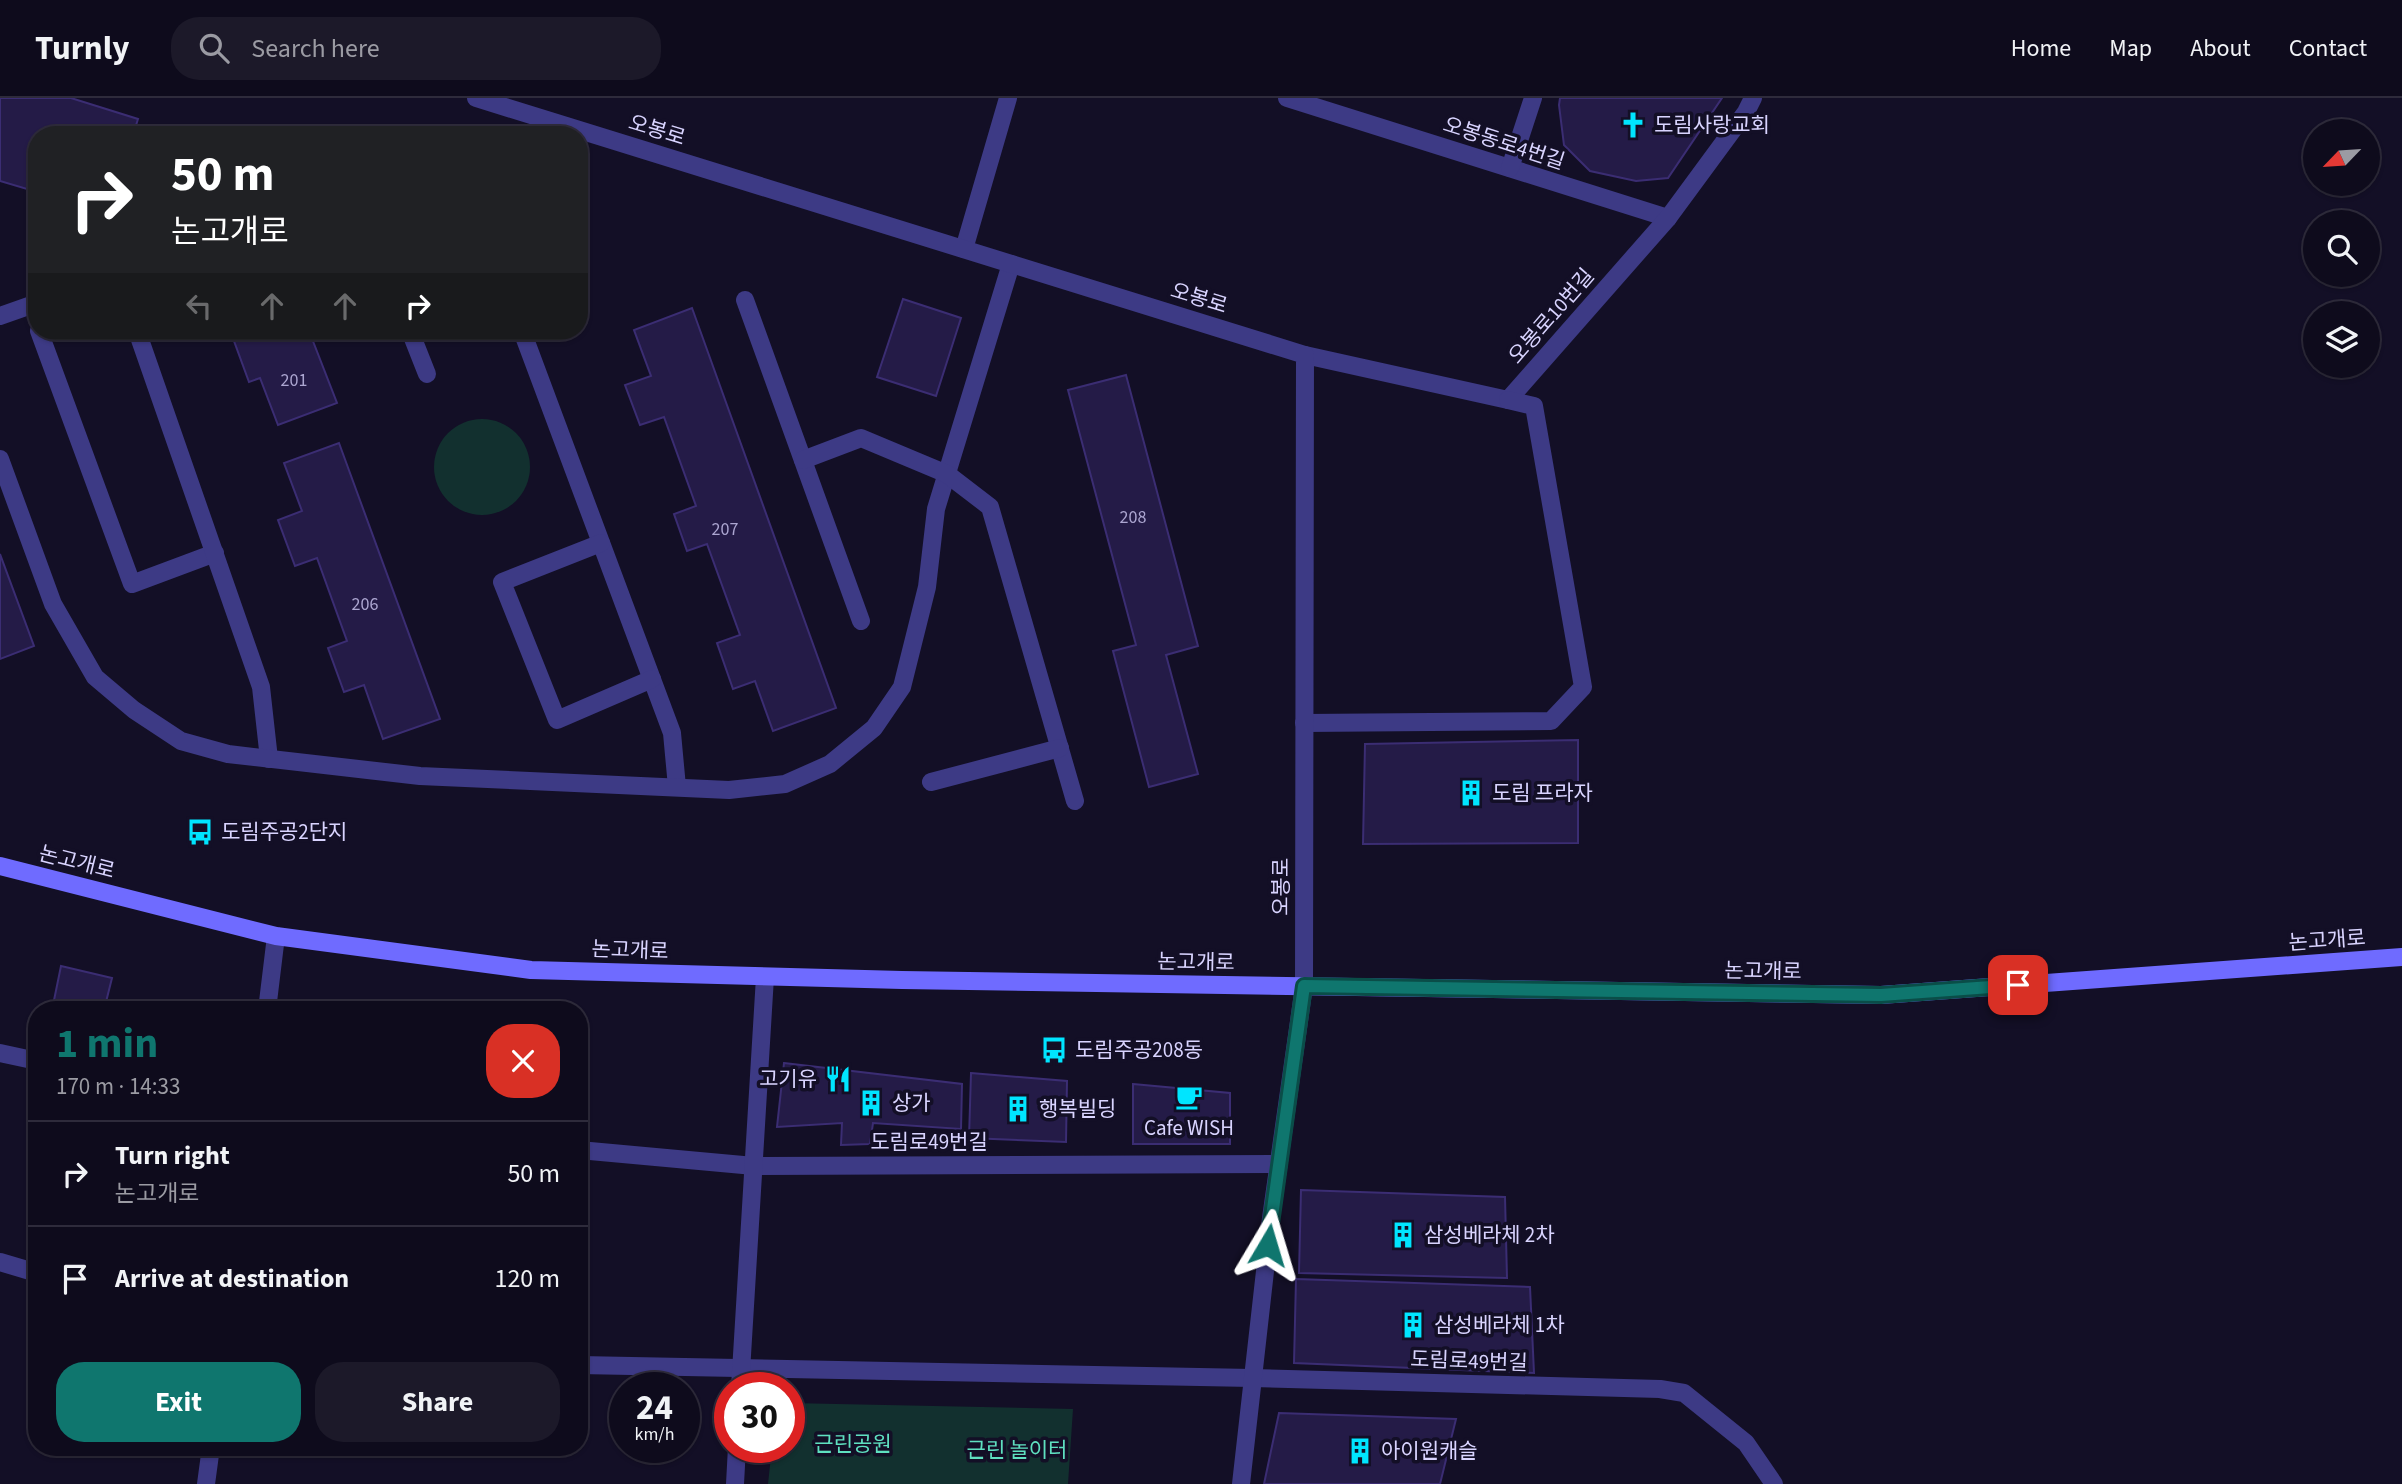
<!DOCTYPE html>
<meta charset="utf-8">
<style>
body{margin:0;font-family:"Source Sans 3","Noto Sans KR",sans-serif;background:#1c1929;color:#f1f3f6;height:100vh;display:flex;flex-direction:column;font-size:26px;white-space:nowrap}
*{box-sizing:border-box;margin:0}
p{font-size:23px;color:#9b9ba3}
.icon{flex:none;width:38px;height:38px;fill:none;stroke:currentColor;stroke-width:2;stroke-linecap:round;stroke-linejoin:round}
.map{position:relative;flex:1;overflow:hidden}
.sheet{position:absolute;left:28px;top:903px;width:560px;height:455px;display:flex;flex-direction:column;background:#0e0b1c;border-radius:28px;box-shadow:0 2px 5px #0004,0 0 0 2px #2e2b3b}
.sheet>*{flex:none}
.banner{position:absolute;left:28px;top:28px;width:560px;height:214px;border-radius:28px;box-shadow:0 2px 5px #0004,0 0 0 2px #2e2b3b;background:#202124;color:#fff;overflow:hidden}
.needle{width:46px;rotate:245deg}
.buttons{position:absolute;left:2303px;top:21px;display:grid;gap:14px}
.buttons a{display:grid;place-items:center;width:77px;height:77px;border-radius:50%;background:#0e0b1c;box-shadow:0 2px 5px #0004,0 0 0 2px #2e2b3b;font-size:35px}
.speed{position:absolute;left:609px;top:1274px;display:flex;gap:14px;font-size:35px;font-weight:700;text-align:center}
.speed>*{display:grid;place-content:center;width:91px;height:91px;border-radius:50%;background:#0e0b1c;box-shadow:0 2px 5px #0004,0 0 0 2px #2e2b3b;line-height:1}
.speed small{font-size:18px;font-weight:400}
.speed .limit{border:10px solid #d22;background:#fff;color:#111}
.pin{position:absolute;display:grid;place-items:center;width:60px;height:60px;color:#fff;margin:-30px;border-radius:14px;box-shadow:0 4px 10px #0006}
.me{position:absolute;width:77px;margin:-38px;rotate:7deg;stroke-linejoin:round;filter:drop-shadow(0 0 5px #0008)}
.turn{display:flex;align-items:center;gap:24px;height:147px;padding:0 28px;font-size:32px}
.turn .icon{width:91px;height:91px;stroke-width:2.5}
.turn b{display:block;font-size:49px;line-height:60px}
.lanes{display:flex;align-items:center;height:66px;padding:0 28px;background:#0003;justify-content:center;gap:35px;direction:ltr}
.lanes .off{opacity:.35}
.round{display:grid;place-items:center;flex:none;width:74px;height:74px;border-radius:28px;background:#1c1929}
.head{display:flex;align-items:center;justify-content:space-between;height:119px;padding:0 28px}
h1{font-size:42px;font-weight:700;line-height:52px;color:#0f766e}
.action{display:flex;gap:14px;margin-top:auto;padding:14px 28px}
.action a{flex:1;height:80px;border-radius:28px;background:#0f766e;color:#fff;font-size:28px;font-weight:700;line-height:80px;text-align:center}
.action a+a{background:#1c1929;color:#f1f3f6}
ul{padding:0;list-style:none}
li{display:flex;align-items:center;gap:21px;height:105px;padding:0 28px;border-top:2px solid #2e2b3b}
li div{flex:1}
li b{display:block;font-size:26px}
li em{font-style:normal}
header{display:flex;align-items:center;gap:42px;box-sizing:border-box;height:98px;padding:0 35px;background:#0e0b1c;border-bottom:2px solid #2e2b3b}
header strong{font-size:33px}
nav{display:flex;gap:38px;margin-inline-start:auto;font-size:24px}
.search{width:490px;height:63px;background:#1c1929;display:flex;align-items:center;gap:18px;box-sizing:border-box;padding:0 24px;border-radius:28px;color:#9b9ba3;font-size:26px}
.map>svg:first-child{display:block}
.green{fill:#12302f}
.building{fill:#241b47;stroke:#3b2d73;stroke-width:2}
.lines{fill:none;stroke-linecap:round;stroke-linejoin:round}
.service{stroke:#3d3a85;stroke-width:18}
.minor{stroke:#3d3a85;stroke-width:18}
.secondary{stroke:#6f6bff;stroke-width:18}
.route-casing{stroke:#0a4d48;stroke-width:18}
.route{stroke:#0f766e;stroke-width:12}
.labels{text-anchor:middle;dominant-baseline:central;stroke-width:7;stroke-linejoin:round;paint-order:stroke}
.number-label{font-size:18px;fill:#aca6d1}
.poi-label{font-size:21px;fill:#d9d4ff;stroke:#130f26;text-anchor:start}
.street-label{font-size:21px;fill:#d9d4ff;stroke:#130f26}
.park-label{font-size:21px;fill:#5fe0c0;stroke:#130f26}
</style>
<header>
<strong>Turnly</strong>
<div class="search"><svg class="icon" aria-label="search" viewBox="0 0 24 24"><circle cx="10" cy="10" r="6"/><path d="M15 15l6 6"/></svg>Search here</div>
<nav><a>Home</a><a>Map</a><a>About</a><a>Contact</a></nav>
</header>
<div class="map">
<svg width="2402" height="1386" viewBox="0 0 2402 1386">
<rect width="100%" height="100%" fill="#130f26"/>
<g class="green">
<circle cx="482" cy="369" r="48"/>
<path d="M789,1305l284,6 -5,75h-300l4,-37h17z"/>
</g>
<g class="building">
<path d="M0,0h71l67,21 -5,16h-96v57l-37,-11z"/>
<path d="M1560,0h162l-54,80 -32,3 -46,-10 -26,-26 -5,-40z"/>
<path d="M903,201l58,19 -25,78 -59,-19z"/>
<path d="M692,210l144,400 -63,23 -18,-50 -22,8 -16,-46 23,-8 -33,-91 -20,7 -13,-37 22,-8 -32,-89 -24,8 -15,-40 26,-9 -17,-46z"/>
<path d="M247,233h62l28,72 -59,22 -18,-47 -11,4 -15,-41 15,-6z"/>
<path d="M1126,277l72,271 -32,9 32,119 -49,13 -36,-136 23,-6 -68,-255z"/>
<path d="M339,345l101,276 -57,20 -19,-54 -20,7 -16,-44 19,-7 -30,-83 -22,8 -17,-46 24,-9 -18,-48z"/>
<path d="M0,456l34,92 -34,13z"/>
<path d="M1578,642v103l-215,1 2,-100z"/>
<path d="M61,868l51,12 -8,32h-52z"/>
<path d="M784,965l178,21 -1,45 -88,-6 -3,21 -29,1 1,-22 -65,4z"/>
<path d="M971,975l96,8 -1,61 -97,-4z"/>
<path d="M1133,986l97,9v51h-97z"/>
<path d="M1301,1092l204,7 2,81 -208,-5z"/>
<path d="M1296,1181l234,8 4,86 -240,-10z"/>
<path d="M1279,1315l177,6 -16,65h-176z"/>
</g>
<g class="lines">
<g class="service">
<path d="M1287,0l381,120"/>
<path d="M1510,70l23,-70"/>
<path d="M964,151l44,-151"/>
<path d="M745,202l116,321"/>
<path d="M0,218l37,-13"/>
<path d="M39,233l93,253 83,-31"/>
<path d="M137,233l124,356 8,72"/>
<path d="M410,233l17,43"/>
<path d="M522,233l150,402 5,54"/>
<path d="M1305,257l203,45 160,-182 78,-106 7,-14"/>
<path d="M0,361l53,145 42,73 39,33 47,31 47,13 192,22 309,14 56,-6 45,-20 44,-36 28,-41 25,-100 9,-78 75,-245"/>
<path d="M803,362l58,-22 86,36 43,33 85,294"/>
<path d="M601,445l-99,39 55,138 95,-41"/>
<path d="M1304,625l247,-2 32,-34 -49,-281 -26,-6"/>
<path d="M931,684l129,-34"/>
<path d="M267,912l9,-74"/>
<path d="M0,955l37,8"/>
<path d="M579,1052l175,16 525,-2"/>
<path d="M0,1164l37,11"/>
<path d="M579,1267l673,13 408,11 24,4 62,50 28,41"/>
<path d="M740,1290l25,-411"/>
<path d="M206,1386l5,-37"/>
<path d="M735,1386l2,-37"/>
</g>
<path class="minor" d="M476,0l829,257 -1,631 -33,232 -30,266"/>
<path class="secondary" d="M0,768l276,70 255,34 371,10 979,15 521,-38"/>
</g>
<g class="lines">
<g class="route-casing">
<path id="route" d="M1268,1147l36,-259 577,9 137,-10"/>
</g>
<use href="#route" class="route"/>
</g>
<defs>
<g id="church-bare" transform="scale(2.1)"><path d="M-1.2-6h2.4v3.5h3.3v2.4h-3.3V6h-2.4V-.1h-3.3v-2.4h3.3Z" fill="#00e5ff" stroke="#130f26" stroke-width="2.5" paint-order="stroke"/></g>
<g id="building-bare" transform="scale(2.1)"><path d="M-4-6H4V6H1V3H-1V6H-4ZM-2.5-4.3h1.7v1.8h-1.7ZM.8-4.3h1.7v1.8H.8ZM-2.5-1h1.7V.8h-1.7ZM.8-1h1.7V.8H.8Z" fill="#00e5ff" stroke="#130f26" stroke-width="2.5" paint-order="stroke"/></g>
<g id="bus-bare" transform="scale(2.1)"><path d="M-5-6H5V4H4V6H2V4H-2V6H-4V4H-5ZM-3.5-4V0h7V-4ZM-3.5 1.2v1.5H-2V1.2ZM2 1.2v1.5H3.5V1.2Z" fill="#00e5ff" stroke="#130f26" stroke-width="2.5" paint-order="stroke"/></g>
<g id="restaurant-bare" transform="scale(2.1)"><path d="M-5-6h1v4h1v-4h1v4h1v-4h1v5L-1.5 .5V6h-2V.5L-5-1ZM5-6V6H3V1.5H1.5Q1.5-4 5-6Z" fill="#00e5ff" stroke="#130f26" stroke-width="2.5" paint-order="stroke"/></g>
<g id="cafe-bare" transform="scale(2.1)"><path d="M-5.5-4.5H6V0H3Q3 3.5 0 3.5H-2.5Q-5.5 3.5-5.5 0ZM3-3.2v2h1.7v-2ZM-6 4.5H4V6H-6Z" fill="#00e5ff" stroke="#130f26" stroke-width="2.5" paint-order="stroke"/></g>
</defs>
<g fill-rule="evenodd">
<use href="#church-bare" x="1633" y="27"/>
<use href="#building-bare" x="1471" y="695"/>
<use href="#bus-bare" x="200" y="734"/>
<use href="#bus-bare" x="1054" y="952"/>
<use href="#restaurant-bare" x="838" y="981"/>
<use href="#cafe-bare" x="1189" y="999"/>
<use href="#building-bare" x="871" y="1005"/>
<use href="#building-bare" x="1018" y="1011"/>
<use href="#building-bare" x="1403" y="1137"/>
<use href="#building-bare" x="1413" y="1227"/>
<use href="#building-bare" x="1360" y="1353"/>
</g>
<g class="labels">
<g class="number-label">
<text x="294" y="282">201</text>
<text x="1133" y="419">208</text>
<text x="725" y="431">207</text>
<text x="365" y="506">206</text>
</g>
<g class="poi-label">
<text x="1654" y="27">도림사랑교회</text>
<text x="1492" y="695">도림 프라자</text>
<text x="221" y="734">도림주공2단지</text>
<text x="1075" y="952">도림주공208동</text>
<text x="817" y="981" text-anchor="end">고기유</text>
<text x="892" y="1005">상가</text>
<text x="1039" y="1011">행복빌딩</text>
<text x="1189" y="1030" text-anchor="middle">Cafe WISH</text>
<text x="1424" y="1137">삼성베라체 2차</text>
<text x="1434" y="1227">삼성베라체 1차</text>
<text x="1381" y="1353">아이원캐슬</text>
</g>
<g class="street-label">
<text transform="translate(657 32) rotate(17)">오봉로</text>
<text transform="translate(1504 45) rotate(18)">오봉동로4번길</text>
<text transform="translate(1199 200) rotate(17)">오봉로</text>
<text transform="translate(1551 218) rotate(-49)">오봉로10번길</text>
<text transform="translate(77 764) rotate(14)">논고개로</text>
<text transform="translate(1281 789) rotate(-90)">오봉로</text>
<text transform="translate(2327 842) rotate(-4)">논고개로</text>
<text transform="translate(630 852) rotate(2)">논고개로</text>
<text transform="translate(1196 864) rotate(1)">논고개로</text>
<text transform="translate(1763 873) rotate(1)">논고개로</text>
<text x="929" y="1044">도림로49번길</text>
<text transform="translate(1469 1263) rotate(2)">도림로49번길</text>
</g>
<g class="park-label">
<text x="853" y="1346">근린공원</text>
<text x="1017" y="1352">근린 놀이터</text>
</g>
</g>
</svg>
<div class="buttons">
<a><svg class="needle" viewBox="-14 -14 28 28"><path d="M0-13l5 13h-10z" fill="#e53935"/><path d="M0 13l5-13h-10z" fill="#9b9ba3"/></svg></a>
<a><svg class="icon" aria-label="search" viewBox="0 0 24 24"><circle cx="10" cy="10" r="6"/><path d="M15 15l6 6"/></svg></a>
<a><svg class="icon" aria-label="layers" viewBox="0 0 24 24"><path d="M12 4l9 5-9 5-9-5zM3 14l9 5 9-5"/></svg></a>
</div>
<div class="speed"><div>24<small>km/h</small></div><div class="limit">30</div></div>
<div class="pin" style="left:2018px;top:887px;background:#d93025"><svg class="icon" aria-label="arrive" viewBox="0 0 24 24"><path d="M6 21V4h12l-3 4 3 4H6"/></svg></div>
<svg class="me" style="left:1268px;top:1147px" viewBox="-20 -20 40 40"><path d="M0-17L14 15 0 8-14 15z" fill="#0f766e" stroke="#fff" stroke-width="4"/></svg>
<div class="banner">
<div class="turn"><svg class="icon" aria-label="right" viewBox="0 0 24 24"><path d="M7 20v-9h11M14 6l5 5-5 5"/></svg><div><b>50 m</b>논고개로</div></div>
<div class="lanes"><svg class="icon off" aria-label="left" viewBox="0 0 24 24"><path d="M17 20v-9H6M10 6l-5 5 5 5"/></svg><svg class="icon off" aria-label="ahead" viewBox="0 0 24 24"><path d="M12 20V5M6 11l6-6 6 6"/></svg><svg class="icon off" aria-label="ahead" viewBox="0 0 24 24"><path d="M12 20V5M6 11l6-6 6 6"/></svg><svg class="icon" aria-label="right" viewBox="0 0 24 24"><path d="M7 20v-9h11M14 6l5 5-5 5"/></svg></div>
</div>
<section class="sheet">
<div class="head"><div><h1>1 min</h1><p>170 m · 14:33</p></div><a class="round" style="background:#d93025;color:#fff"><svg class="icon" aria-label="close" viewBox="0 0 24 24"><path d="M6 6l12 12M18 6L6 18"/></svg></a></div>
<ul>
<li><svg class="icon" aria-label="right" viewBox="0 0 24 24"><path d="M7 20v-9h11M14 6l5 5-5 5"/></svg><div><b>Turn right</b><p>논고개로</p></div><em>50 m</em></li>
<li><svg class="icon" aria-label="arrive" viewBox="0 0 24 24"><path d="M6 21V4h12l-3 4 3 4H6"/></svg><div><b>Arrive at destination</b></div><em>120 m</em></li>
</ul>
<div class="action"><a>Exit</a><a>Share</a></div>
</section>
</div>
